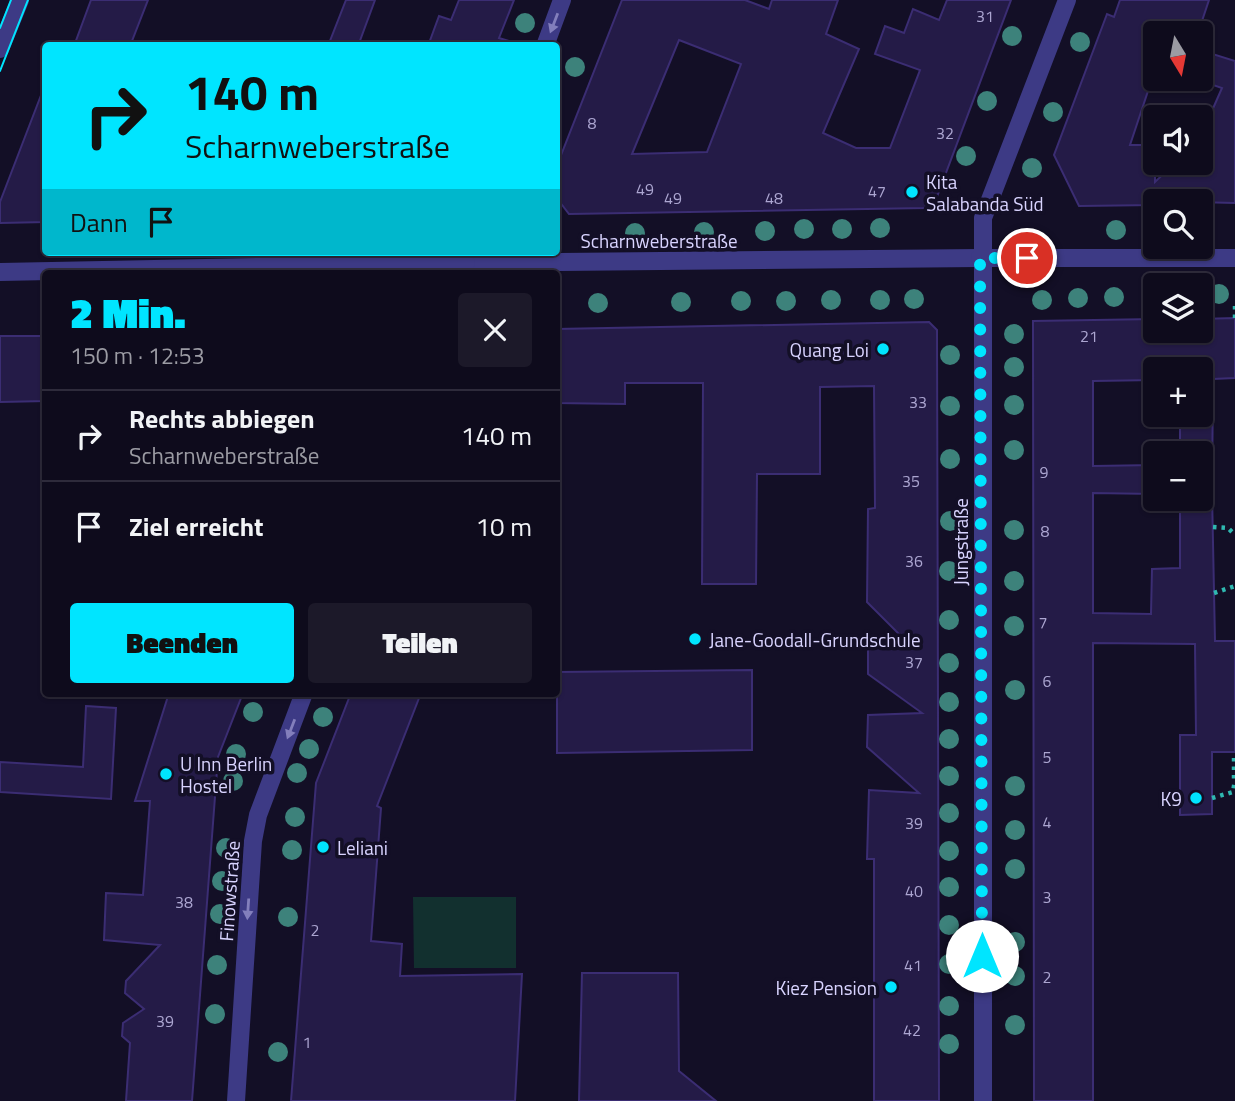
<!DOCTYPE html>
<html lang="de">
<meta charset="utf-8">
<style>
body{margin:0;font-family:"Titillium Web",sans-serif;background:#1c1929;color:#f1f3f6;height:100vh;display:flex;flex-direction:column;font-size:26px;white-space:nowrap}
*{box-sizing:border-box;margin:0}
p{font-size:23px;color:#9b9ba3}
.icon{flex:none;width:38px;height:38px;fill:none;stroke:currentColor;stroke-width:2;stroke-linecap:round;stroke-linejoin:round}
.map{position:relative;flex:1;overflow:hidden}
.sheet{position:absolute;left:42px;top:270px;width:518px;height:427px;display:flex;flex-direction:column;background:#0e0b1c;border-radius:7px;box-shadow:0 2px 5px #0004,0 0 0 2px #2e2b3b}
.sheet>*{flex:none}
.guide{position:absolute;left:42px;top:42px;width:518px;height:214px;border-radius:7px;box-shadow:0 2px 5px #0004,0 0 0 2px #2e2b3b;background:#00e5ff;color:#111;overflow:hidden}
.needle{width:46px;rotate:170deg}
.tools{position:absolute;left:1143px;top:21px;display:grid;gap:14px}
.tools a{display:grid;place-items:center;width:70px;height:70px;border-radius:7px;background:#0e0b1c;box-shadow:0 2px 5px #0004,0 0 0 2px #2e2b3b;font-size:35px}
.pin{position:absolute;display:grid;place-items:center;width:60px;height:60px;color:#fff;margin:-30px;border:4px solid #fff;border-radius:50%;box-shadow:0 2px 7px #0007}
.me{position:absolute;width:77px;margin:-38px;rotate:0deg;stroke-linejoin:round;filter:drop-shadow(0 0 5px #0008)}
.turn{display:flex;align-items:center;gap:24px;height:147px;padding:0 28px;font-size:32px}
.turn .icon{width:91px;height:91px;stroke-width:2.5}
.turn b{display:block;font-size:49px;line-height:60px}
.then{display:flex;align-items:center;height:66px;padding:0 28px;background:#0003;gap:14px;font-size:26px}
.round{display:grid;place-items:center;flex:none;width:74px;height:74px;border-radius:7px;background:#1c1929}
.overview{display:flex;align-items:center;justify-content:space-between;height:119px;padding:0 28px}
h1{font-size:42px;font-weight:800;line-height:52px;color:#00e5ff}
.action{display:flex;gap:14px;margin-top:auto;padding:14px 28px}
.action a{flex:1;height:80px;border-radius:7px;background:#00e5ff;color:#111;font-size:28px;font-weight:800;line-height:80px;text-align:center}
.action a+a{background:#1c1929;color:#f1f3f6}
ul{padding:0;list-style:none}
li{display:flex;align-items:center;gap:21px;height:91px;padding:0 28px;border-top:2px solid #2e2b3b}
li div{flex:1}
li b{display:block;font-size:26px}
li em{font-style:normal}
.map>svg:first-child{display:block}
.green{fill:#12302f}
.building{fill:#241b47;stroke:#3b2d73;stroke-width:2;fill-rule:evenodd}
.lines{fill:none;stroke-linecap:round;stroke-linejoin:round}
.path{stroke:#2fb8b0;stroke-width:4.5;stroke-dasharray:3.5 5;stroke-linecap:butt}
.pedestrian{stroke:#3d3a85;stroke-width:18}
.minor{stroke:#3d3a85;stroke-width:18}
.tertiary{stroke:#3d3a85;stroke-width:18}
.tram{stroke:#00e5ff;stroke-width:2}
.tree{fill:#3d827b}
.oneway{fill:#837fbc}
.route{stroke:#00e5ff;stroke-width:12;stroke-dasharray:0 21.6}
.poi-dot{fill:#00e5ff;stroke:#130f26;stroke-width:2.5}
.labels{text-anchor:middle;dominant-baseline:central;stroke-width:7;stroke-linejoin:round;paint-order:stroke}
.number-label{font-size:16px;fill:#aca6d1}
.poi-label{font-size:19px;fill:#d9d4ff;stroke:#130f26;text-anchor:start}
.street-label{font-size:19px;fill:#d9d4ff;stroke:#130f26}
</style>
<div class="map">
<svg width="1235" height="1101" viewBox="0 0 1235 1101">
<rect width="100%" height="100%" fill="#130f26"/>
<path class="green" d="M413,897h103v71h-102z"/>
<g class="building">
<path d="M91,0h57l-18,46h-56z"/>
<path d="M346,0h29l-17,46h-30z"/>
<path d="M459,0h55l-15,38 13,4v4h-84l11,-30 12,4z"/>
<path d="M622,0h123l24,9 3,-9h66l-12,34 33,15 -36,84 33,15h34l30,-78 -45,-16 10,-28 19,7 9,-24 26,11 8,-20h64l-76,202 -9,6 -357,6 -13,-17v-29zM679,40l62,24 -34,88 -75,2z"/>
<path d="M1120,0h89l-11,33h-43v37l-25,75h25v37l20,-19h25v-25l22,-50 -26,-9h4v-29l35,11v142l-80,-2v4l-76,1 -25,-51 53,-141 7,3z"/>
<path d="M43,90l3,132 -46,1v-21z"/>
<path d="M1235,318v60l-22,1 -1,114 3,148h20v111h-23v62l-32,1v-80h16l-1,-91 -102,-1v458h-59l-1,-780 122,-2v12h45v-12zM1155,369h45v46h-20v38h20v46h-20v69l-28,1 -1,45 -58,-1v-120l62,1v-29l-62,1v-85l62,-1z"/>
<path d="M929,322l8,8 2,771h-65v-242h-7l2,-69 50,3 -52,-46 1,-32 54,-2 -54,-39v-32l38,-1 -39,-39 1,-93 7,-1 -1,-122 -54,1v87h-63l-1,110h-54l1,-201h-78v21l-69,-1v-74z"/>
<path d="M0,336h46v65l-46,1z"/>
<path d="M752,670v80l-195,3v-81z"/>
<path d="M169,693h74l-25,64 -26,344h-66l4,-58 -8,-7 1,-13 21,-14 -19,-16 1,-12 34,-36 -56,-5 2,-47 37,2 7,-94h-15z"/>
<path d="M351,693h70l-44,113 4,2 -10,133 31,3 -2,32 122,-2 -7,127h-224l25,-318z"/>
<path d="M86,706l30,2 -5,91 -111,-7v-30l83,5z"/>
<path d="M582,973h96l1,98 37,30h-137z"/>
</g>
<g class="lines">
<g class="path">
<path d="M1235,306v12"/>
<path d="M1213,527l15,1 7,7"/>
<path d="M1214,593l21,-7"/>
<path d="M1234,758v22"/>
<path d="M1212,798l21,-6 2,-12"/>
</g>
<path class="pedestrian" d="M466,263l514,-5"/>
<g class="minor">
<path d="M545,46l17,-46"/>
<path d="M980,258h255"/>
<path d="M0,272l466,-9"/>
<path d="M236,1101l17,-260 5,-26 46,-122"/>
<path d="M983,1101v-883l84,-218"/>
</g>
<path class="tertiary" d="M0,49l20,-49"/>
<g class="tram">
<path d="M0,28l11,-28"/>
<path d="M0,71l28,-71"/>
</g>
</g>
<g class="tree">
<circle cx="525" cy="23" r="10"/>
<circle cx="1012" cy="36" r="10"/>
<circle cx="1080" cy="42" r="10"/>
<circle cx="575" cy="67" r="10"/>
<circle cx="987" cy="101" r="10"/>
<circle cx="1053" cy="112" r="10"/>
<circle cx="966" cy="156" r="10"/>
<circle cx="1032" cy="168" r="10"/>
<circle cx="880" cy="228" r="10"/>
<circle cx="804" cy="229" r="10"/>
<circle cx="842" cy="229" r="10"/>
<circle cx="1116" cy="230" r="10"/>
<circle cx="765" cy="231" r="10"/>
<circle cx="704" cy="232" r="10"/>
<circle cx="635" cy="233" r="10"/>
<circle cx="1219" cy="294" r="10"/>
<circle cx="1114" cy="297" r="10"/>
<circle cx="1078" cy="298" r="10"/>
<circle cx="914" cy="299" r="10"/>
<circle cx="831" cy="300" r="10"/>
<circle cx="880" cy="300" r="10"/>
<circle cx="1042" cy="300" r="10"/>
<circle cx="741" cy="301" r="10"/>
<circle cx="786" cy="301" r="10"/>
<circle cx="681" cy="302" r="10"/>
<circle cx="598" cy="303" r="10"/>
<circle cx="1014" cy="334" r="10"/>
<circle cx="950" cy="355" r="10"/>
<circle cx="1014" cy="367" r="10"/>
<circle cx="1014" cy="405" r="10"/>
<circle cx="950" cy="406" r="10"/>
<circle cx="1014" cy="450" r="10"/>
<circle cx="950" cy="459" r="10"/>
<circle cx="950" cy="521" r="10"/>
<circle cx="1014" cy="530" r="10"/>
<circle cx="949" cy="571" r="10"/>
<circle cx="1014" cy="581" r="10"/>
<circle cx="949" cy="620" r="10"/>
<circle cx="1014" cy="626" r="10"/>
<circle cx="949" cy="663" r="10"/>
<circle cx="1015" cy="690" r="10"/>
<circle cx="949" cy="702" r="10"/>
<circle cx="253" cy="712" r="10"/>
<circle cx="323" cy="717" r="10"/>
<circle cx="949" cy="739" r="10"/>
<circle cx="309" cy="749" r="10"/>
<circle cx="236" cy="754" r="10"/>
<circle cx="297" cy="773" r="10"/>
<circle cx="949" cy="776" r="10"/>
<circle cx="233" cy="781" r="10"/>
<circle cx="1015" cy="786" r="10"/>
<circle cx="949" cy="813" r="10"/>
<circle cx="295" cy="817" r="10"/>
<circle cx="1015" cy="830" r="10"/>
<circle cx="226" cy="848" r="10"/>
<circle cx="292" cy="850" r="10"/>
<circle cx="949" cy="851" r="10"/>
<circle cx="1015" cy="869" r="10"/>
<circle cx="222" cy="881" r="10"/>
<circle cx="949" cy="887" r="10"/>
<circle cx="220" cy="914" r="10"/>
<circle cx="288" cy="917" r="10"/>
<circle cx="949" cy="925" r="10"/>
<circle cx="1015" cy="942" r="10"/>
<circle cx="949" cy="964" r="10"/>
<circle cx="217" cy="965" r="10"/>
<circle cx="1015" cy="976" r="10"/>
<circle cx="949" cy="1006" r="10"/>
<circle cx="215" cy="1014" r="10"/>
<circle cx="1015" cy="1025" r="10"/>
<circle cx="949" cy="1044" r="10"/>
<circle cx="278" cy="1052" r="10"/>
</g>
<defs><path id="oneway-solid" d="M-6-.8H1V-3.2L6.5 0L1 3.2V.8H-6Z" transform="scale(1.75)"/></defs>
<g class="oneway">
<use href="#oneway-solid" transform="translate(554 23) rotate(111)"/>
<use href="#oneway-solid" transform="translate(291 729) rotate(111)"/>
<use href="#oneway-solid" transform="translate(248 909) rotate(94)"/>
</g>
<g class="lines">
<path class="route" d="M982,956l-2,-698h47"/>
</g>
<g class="poi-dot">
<circle cx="912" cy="192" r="7"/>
<circle cx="883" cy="349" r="7"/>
<circle cx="695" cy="639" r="7"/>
<circle cx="166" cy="774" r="7"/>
<circle cx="1196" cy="798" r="7"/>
<circle cx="323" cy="847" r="7"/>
<circle cx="891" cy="987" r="7"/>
</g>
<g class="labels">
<g class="number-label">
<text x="985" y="16">31</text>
<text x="592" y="123">8</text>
<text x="945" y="133">32</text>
<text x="645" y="189">49</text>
<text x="877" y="191">47</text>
<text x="673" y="198">49</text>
<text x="774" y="198">48</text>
<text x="1089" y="336">21</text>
<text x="918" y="402">33</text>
<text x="1044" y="472">9</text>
<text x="911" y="481">35</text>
<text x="1045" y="531">8</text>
<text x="914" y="561">36</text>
<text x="1043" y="622">7</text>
<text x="914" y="662">37</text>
<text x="1047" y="681">6</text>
<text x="1047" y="757">5</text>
<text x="1047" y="822">4</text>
<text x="914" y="823">39</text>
<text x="914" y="891">40</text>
<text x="1047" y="897">3</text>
<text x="184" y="902">38</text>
<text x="315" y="930">2</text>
<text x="913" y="965">41</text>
<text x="1047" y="977">2</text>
<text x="165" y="1021">39</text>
<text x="912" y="1030">42</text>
<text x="307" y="1042">1</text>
</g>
<g class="poi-label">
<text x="926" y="181">Kita<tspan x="926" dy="22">Salabanda Süd</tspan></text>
<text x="869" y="349" text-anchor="end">Quang Loi</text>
<text x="709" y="639">Jane-Goodall-Grundschule</text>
<text x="180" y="763">U Inn Berlin<tspan x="180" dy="22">Hostel</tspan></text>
<text x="1182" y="798" text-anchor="end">K9</text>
<text x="337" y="847">Leliani</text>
<text x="877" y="987" text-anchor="end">Kiez Pension</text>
</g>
<g class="street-label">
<text x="659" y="240">Scharnweberstraße</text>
<text transform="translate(960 542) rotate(-90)">Jungstraße</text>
<text transform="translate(229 891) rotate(-86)">Finowstraße</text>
</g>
</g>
</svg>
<div class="tools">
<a><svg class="needle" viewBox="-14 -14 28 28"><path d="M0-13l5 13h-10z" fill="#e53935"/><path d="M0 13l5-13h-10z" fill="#9b9ba3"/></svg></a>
<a><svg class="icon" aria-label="sound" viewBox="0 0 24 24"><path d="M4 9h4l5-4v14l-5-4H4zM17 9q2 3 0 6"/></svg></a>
<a><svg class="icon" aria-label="search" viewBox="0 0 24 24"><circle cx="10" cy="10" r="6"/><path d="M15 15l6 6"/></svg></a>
<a><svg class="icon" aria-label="layers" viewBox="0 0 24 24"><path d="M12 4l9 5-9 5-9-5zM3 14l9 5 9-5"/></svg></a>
<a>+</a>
<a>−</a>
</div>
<div class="pin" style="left:1027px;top:258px;background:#d93025"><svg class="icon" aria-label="arrive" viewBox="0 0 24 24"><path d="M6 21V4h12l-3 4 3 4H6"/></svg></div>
<svg class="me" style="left:982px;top:956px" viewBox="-20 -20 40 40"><circle r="19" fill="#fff"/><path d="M0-13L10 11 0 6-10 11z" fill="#00e5ff"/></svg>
<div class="guide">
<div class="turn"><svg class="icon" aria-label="right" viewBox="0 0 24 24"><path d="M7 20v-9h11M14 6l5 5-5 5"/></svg><div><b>140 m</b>Scharnweberstraße</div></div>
<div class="then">Dann<svg class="icon" aria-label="arrive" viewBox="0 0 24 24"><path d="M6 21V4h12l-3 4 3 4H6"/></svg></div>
</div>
<section class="sheet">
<div class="overview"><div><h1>2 Min.</h1><p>150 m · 12:53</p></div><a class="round"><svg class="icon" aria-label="close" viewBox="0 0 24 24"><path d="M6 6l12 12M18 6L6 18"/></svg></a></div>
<ul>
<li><svg class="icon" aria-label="right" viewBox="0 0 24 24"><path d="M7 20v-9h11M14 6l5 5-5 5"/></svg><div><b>Rechts abbiegen</b><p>Scharnweberstraße</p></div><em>140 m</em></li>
<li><svg class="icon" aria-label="arrive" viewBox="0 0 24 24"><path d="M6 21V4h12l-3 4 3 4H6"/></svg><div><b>Ziel erreicht</b></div><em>10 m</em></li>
</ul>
<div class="action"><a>Beenden</a><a>Teilen</a></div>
</section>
</div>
